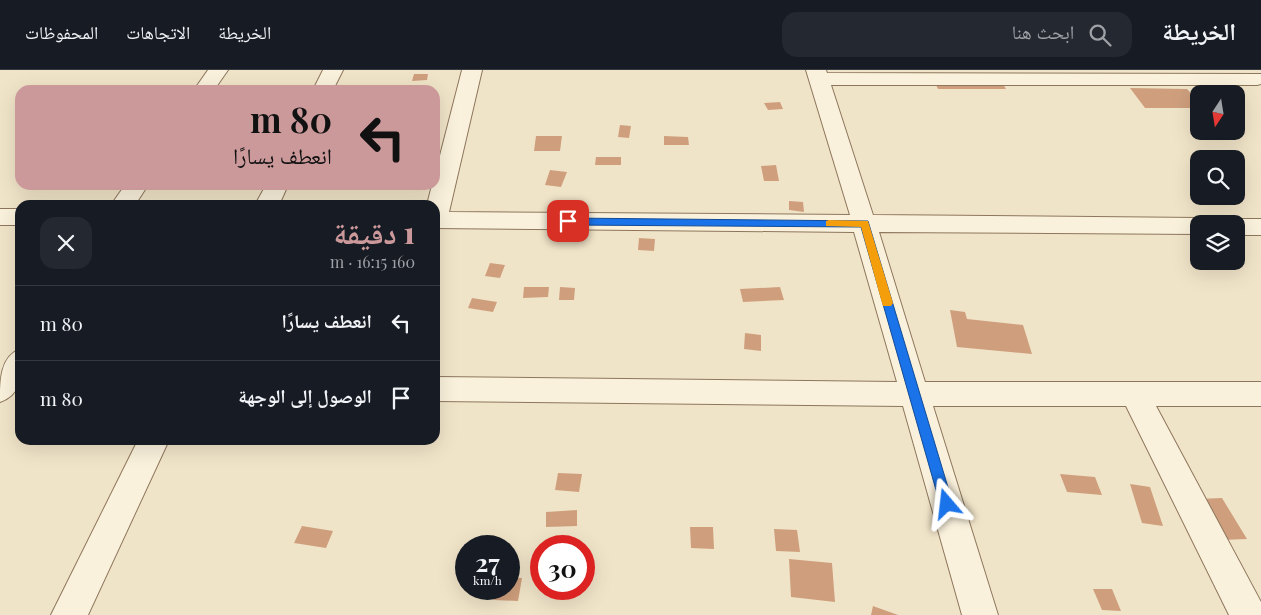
<!DOCTYPE html>
<html lang="ar">
<meta charset="utf-8">
<style>
body{margin:0;font-family:"Playfair Display","Noto Naskh Arabic",serif;background:#242831;color:#f1f3f6;direction:rtl;height:100vh;display:flex;flex-direction:column;font-size:19px;white-space:nowrap}
*{box-sizing:border-box;margin:0}
p{font-size:16px;color:#9ea1a6}
.icon{flex:none;width:28px;height:28px;fill:none;stroke:currentColor;stroke-width:2;stroke-linecap:round;stroke-linejoin:round}
.map{position:relative;flex:1;overflow:hidden;direction:ltr}
.details{position:absolute;left:15px;top:130px;width:425px;height:245px;display:flex;flex-direction:column;background:#171b24;border-radius:15px;box-shadow:0 5px 20px #0002;direction:rtl}
.details>*{flex:none}
.guide{position:absolute;left:15px;top:15px;width:425px;height:105px;border-radius:15px;box-shadow:0 5px 20px #0002;direction:rtl;background:#cc999b;color:#111;overflow:hidden}
.needle{width:32px;rotate:192deg}
.fabs{position:absolute;left:1190px;top:15px;display:grid;gap:10px}
.fabs a{display:grid;place-items:center;width:55px;height:55px;border-radius:10px;background:#171b24;box-shadow:0 5px 20px #0002;font-size:25px}
.speed{position:absolute;left:455px;top:465px;display:flex;gap:10px;font-size:25px;font-weight:700;text-align:center}
.speed>*{display:grid;place-content:center;width:65px;height:65px;border-radius:50%;background:#171b24;box-shadow:0 5px 20px #0002;line-height:1}
.speed small{font-size:12px;font-weight:400}
.speed .limit{border:8px solid #d22;background:#fff;color:#111}
.pin{position:absolute;display:grid;place-items:center;width:42px;height:42px;color:#fff;margin:-21px;border-radius:10px;box-shadow:0 2px 8px #0006}
.me{position:absolute;width:55px;margin:-28px;rotate:343deg;stroke-linejoin:round;filter:drop-shadow(0 0 4px #0008)}
.turn{display:flex;align-items:center;gap:18px;height:105px;padding:0 25px;font-size:22px}
.turn .icon{width:65px;height:65px;stroke-width:2.5}
.turn b{display:block;font-size:35px;line-height:42px}
.round{display:grid;place-items:center;flex:none;width:52px;height:52px;border-radius:15px;background:#242831}
.summary{display:flex;align-items:center;justify-content:space-between;height:85px;padding:0 25px}
h1{font-size:30px;font-weight:800;line-height:38px;color:#cc999b}
ul{padding:0;list-style:none}
li{display:flex;align-items:center;gap:15px;height:75px;padding:0 25px;border-top:1px solid #363941}
li div{flex:1}
li b{display:block;font-size:19px}
li em{font-style:normal}
header{display:flex;align-items:center;gap:30px;box-sizing:border-box;height:70px;padding:0 25px;background:#171b24;border-bottom:1px solid #363941}
header strong{font-size:24px}
nav{display:flex;gap:28px;margin-inline-start:auto;font-size:18px}
.search{width:350px;height:45px;background:#242831;display:flex;align-items:center;gap:12px;box-sizing:border-box;padding:0 18px;border-radius:15px;color:#9ea1a6;font-size:19px}
.map>svg:first-child{display:block}
.building{fill:#cf9f7d}
.lines{fill:none;stroke-linecap:round;stroke-linejoin:round}
.minor-casing{stroke:#8d765c;stroke-width:2}
.minor{fill:#faf1dc;fill-rule:evenodd}
.route{fill:#1a73e8;stroke:#114b97}
.slow{fill:#f59e0b}
</style>
<header>
<strong>الخريطة</strong>
<div class="search"><svg class="icon" aria-label="search" viewBox="0 0 24 24"><circle cx="10" cy="10" r="6"/><path d="M15 15l6 6"/></svg>ابحث هنا</div>
<nav><a>الخريطة</a><a>الاتجاهات</a><a>المحفوظات</a></nav>
</header>
<div class="map">
<svg width="1261" height="545" viewBox="0 0 1261 545">
<rect width="100%" height="100%" fill="#f0e4c8"/>
<g class="building">
<path d="M414,4h14l-1,6 -15,1z"/>
<path d="M934,11h67l5,8h-68z"/>
<path d="M1130,18l57,1 12,13v6h-54z"/>
<path d="M780,32l3,7 -15,1 -4,-7z"/>
<path d="M620,55l11,1 -2,12 -11,-1z"/>
<path d="M536,66h26l-2,15h-26z"/>
<path d="M664,66l24,1 1,8h-25z"/>
<path d="M596,87h25v8h-26z"/>
<path d="M776,95l3,16h-15l-3,-15z"/>
<path d="M550,100l17,2 -6,15 -16,-2z"/>
<path d="M789,131l14,1 1,10 -15,-2z"/>
<path d="M639,168l16,1 -1,12 -16,-1z"/>
<path d="M490,193l15,2 -5,13 -15,-2z"/>
<path d="M524,217h25l-1,10 -25,1z"/>
<path d="M560,217l15,1 -1,12h-15z"/>
<path d="M780,217l4,13 -41,2 -3,-13z"/>
<path d="M472,228l25,4 -4,10 -25,-4z"/>
<path d="M950,240l15,2 2,7 56,6 9,29 -75,-7z"/>
<path d="M745,263l16,2v16l-17,-2z"/>
<path d="M558,403l24,1 -3,18 -24,-2z"/>
<path d="M1060,404l35,3 7,18 -35,-3z"/>
<path d="M1130,414l20,3 13,39 -21,-3z"/>
<path d="M1222,428l25,41 -26,1 -24,-41z"/>
<path d="M577,440v16l-31,1v-15z"/>
<path d="M302,456l31,5 -7,17 -32,-5z"/>
<path d="M690,457h23l1,22 -23,-1z"/>
<path d="M774,459l23,1 3,22 -24,-1z"/>
<path d="M789,489l43,4 3,39 -44,-5z"/>
<path d="M509,507l13,1 -4,23 -24,-1 2,-11h13z"/>
<path d="M1093,519h19l9,22 -19,-1z"/>
<path d="M873,536l25,9h-27z"/>
</g>
<g class="lines">
<g class="minor-casing">
<g id="minor">
<path d="M208,0h20l-14,20h-20z"/>
<path d="M323,0h20l-10,20h-20z"/>
<path d="M462,0h20l-33,142 401,3 -44,-145h20l1,3 434,1v10l-4,1h-426l42,130 326,3 8,2 3,4h-11v10l-320,-2 46,150h336v24h-105l105,196v13h-32l-103,-209h-193l65,209h-36l-59,-209 -468,-5v-24l462,5 -43,-150 -419,-4v-23h-8l5,-20h3v-10z"/>
<path d="M125,115h23l-13,20h-24z"/>
<path d="M266,115h22l-9,20h-24z"/>
<rect x="0" y="139" width="20" height="16"/>
<path d="M1236,149h25v16h-25v-11h-10l2,-3z"/>
<path d="M20,279c0,22 5,44 -20,53 0,-22 0,-45 20,-53z"/>
<path d="M138,370h31l-81,175h-37z"/>
</g>
</g>
<use href="#minor" class="minor"/>
</g>
<path class="route" d="M568,148l300,3 85,283 -2,5 -4,2 -5,-2 -2,-5 -79,-277 -293,-2 -5,-4z"/>
<path class="slow" d="M829,150l39,1 25,82 -2,3h-8l-1,-3 -21,-76 -35,-1v-5z"/>
</svg>
<div class="fabs">
<a><svg class="needle" viewBox="-14 -14 28 28"><path d="M0-13l5 13h-10z" fill="#e53935"/><path d="M0 13l5-13h-10z" fill="#9ea1a6"/></svg></a>
<a><svg class="icon" aria-label="search" viewBox="0 0 24 24"><circle cx="10" cy="10" r="6"/><path d="M15 15l6 6"/></svg></a>
<a><svg class="icon" aria-label="layers" viewBox="0 0 24 24"><path d="M12 4l9 5-9 5-9-5zM3 14l9 5 9-5"/></svg></a>
</div>
<div class="speed"><div>27<small>km/h</small></div><div class="limit">30</div></div>
<div class="pin" style="left:568px;top:151px;background:#d93025"><svg class="icon" aria-label="arrive" viewBox="0 0 24 24"><path d="M6 21V4h12l-3 4 3 4H6"/></svg></div>
<svg class="me" style="left:947px;top:434px" viewBox="-20 -20 40 40"><path d="M0-17L14 15 0 8-14 15z" fill="#1a73e8" stroke="#fff" stroke-width="4"/></svg>
<div class="guide">
<div class="turn"><svg class="icon" aria-label="left" viewBox="0 0 24 24"><path d="M17 20v-9H6M10 6l-5 5 5 5"/></svg><div><b>80 m</b>انعطف يسارًا</div></div>
</div>
<section class="details">
<div class="summary"><div><h1>1 دقيقة</h1><p>160 m · 16:15</p></div><a class="round"><svg class="icon" aria-label="close" viewBox="0 0 24 24"><path d="M6 6l12 12M18 6L6 18"/></svg></a></div>
<ul>
<li><svg class="icon" aria-label="left" viewBox="0 0 24 24"><path d="M17 20v-9H6M10 6l-5 5 5 5"/></svg><div><b>انعطف يسارًا</b></div><em>80 m</em></li>
<li><svg class="icon" aria-label="arrive" viewBox="0 0 24 24"><path d="M6 21V4h12l-3 4 3 4H6"/></svg><div><b>الوصول إلى الوجهة</b></div><em>80 m</em></li>
</ul>
</section>
</div>
